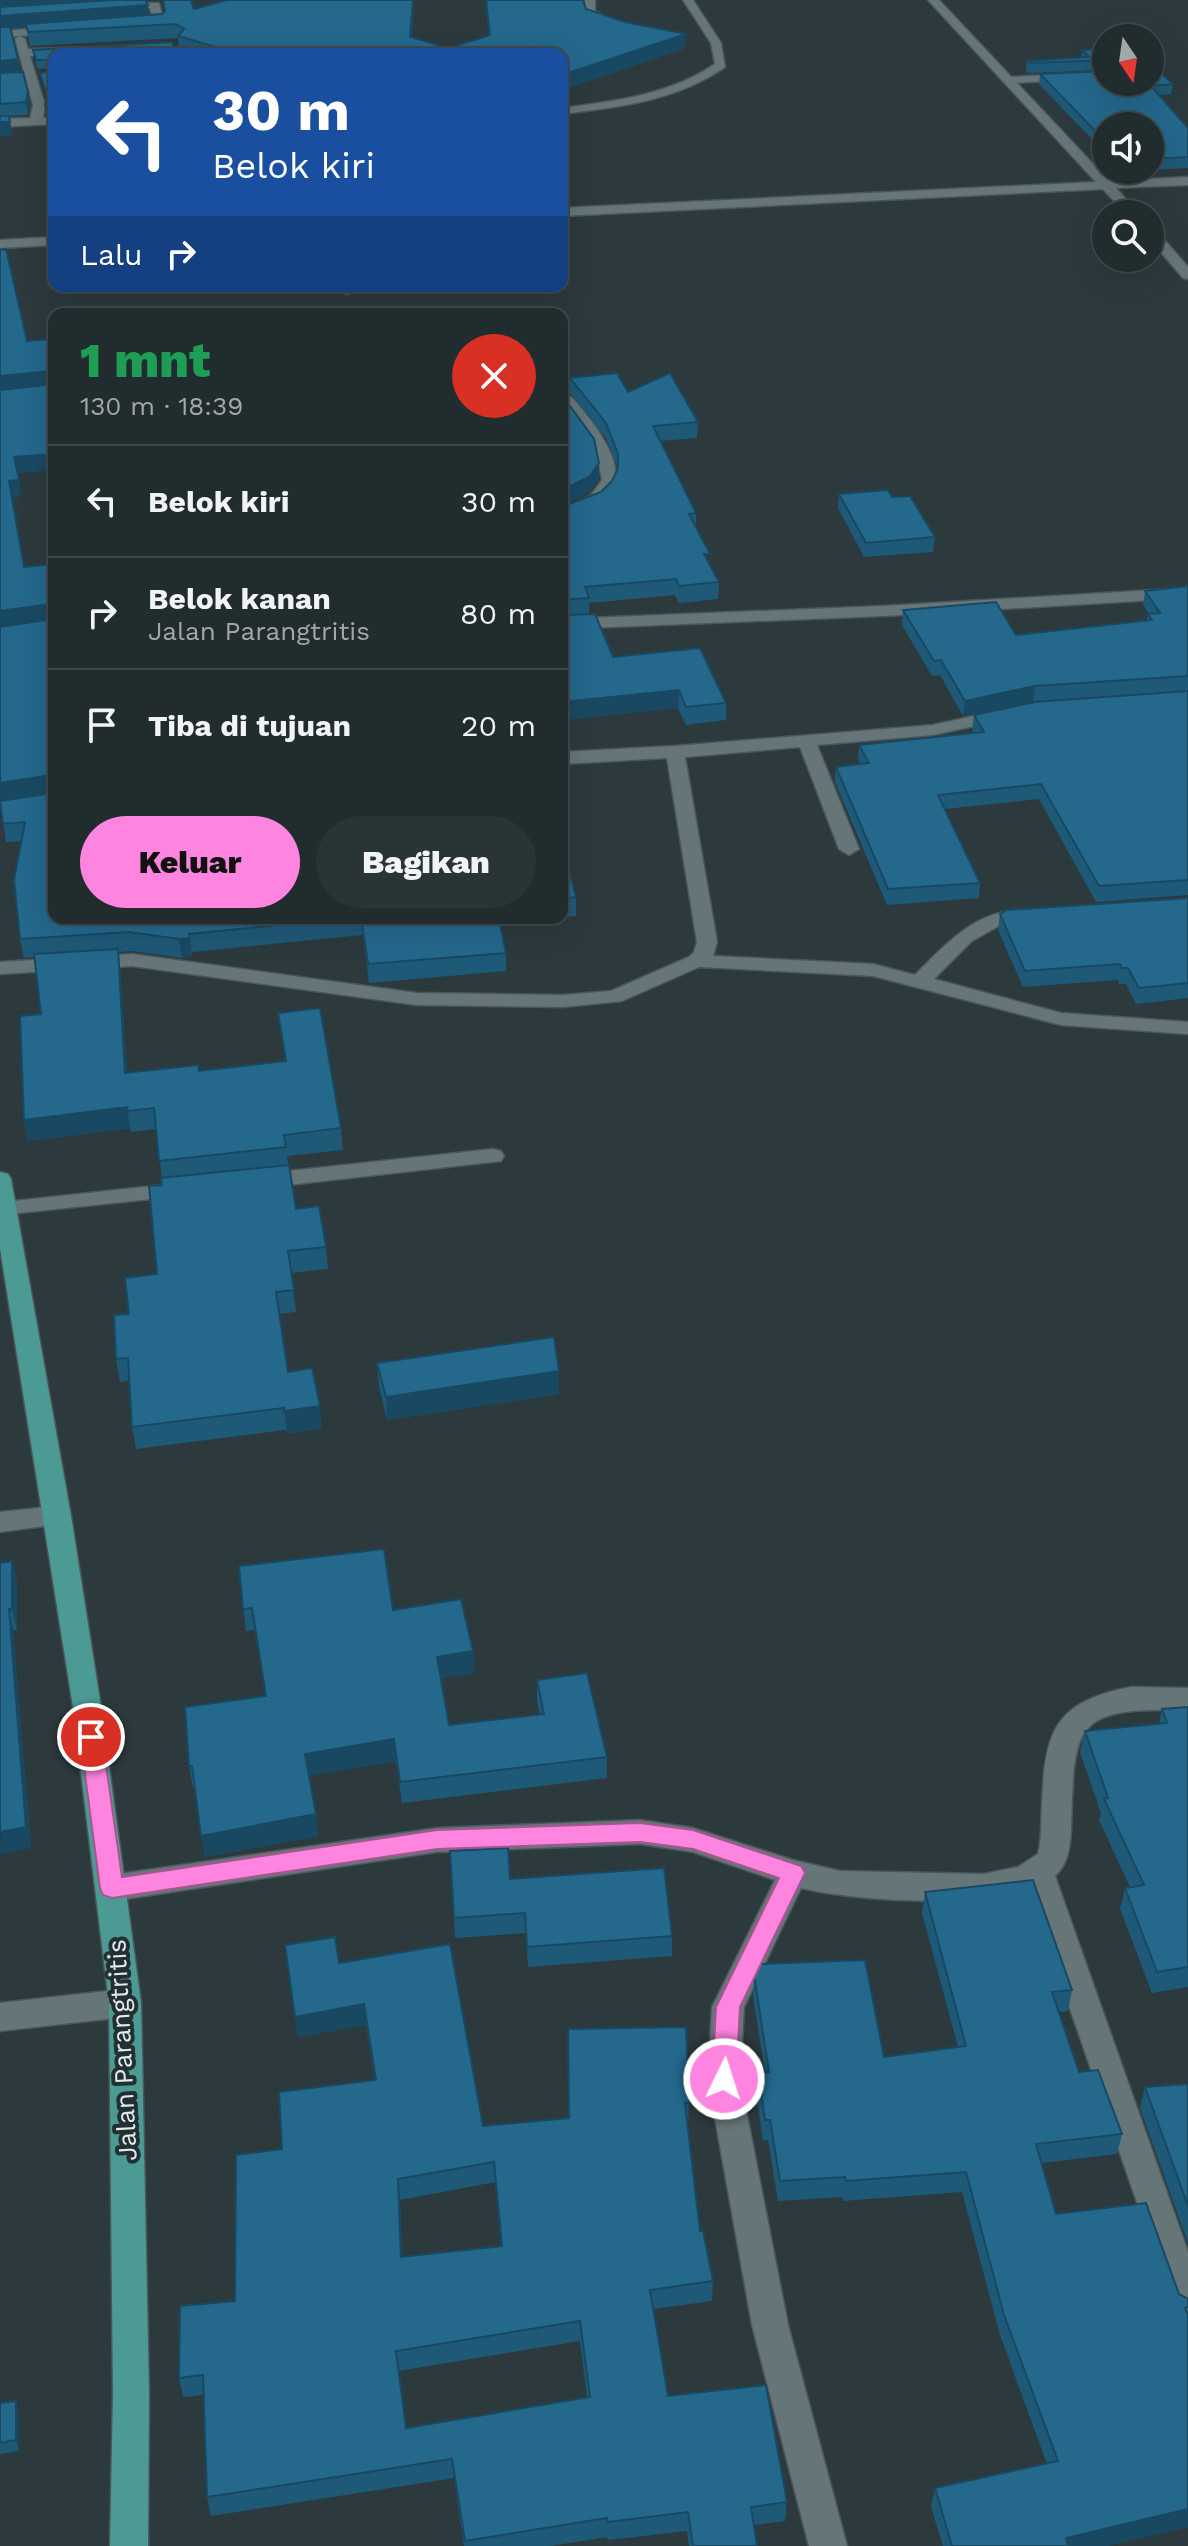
<!DOCTYPE html>
<html lang="id">
<meta charset="utf-8">
<style>
body{margin:0;font-family:"Work Sans",sans-serif;background:#293436;color:#f1f3f6;height:100vh;display:flex;flex-direction:column;font-size:30px;white-space:nowrap}
*{box-sizing:border-box;margin:0}
p{font-size:26px;color:#a2a7aa}
.icon{flex:none;width:44px;height:44px;fill:none;stroke:currentColor;stroke-width:2;stroke-linecap:round;stroke-linejoin:round}
.map{position:relative;flex:1;overflow:hidden}
.details{position:absolute;left:48px;top:308px;width:520px;height:616px;display:flex;flex-direction:column;background:#212c2e;border-radius:16px;box-shadow:0 8px 32px #0002,0 0 0 2px #3e484a}
.details>*{flex:none}
.hud{position:absolute;left:48px;top:48px;width:520px;height:244px;border-radius:16px;box-shadow:0 8px 32px #0002,0 0 0 2px #3e484a;background:#1a4fa0;color:#fff;overflow:hidden}
.needle{width:52px;rotate:167deg}
.tools{position:absolute;left:1092px;top:24px;display:grid;gap:16px}
.tools a{display:grid;place-items:center;width:72px;height:72px;border-radius:50%;background:#212c2e;box-shadow:0 8px 32px #0002,0 0 0 2px #3e484a;font-size:40px}
.pin{position:absolute;display:grid;place-items:center;width:68px;height:68px;color:#fff;margin:-34px;border:4px solid #fff;border-radius:50%;box-shadow:0 2px 8px #0007}
.me{position:absolute;width:88px;margin:-44px;rotate:4deg;stroke-linejoin:round;filter:drop-shadow(0 0 6px #0008)}
.turn{display:flex;align-items:center;gap:28px;height:168px;padding:0 32px;font-size:36px}
.turn .icon{width:104px;height:104px;stroke-width:2.5}
.turn b{display:block;font-size:56px;line-height:68px}
.then{display:flex;align-items:center;height:76px;padding:0 32px;background:#0003;gap:16px;font-size:30px}
.round{display:grid;place-items:center;flex:none;width:84px;height:84px;border-radius:42px;background:#293436}
.headline{display:flex;align-items:center;justify-content:space-between;height:136px;padding:0 32px}
h1{font-size:48px;font-weight:800;line-height:60px;color:#1e9e55}
.button{display:flex;gap:16px;margin-top:auto;padding:16px 32px}
.button a{flex:1;height:92px;border-radius:48px;background:#fe85df;color:#111;font-size:32px;font-weight:800;line-height:92px;text-align:center}
.button a+a{background:#293436;color:#f1f3f6}
ul{padding:0;list-style:none}
li{display:flex;align-items:center;gap:24px;height:112px;padding:0 32px;border-top:2px solid #3e484a}
li div{flex:1}
li b{display:block;font-size:30px}
li em{font-style:normal}
.map>svg:first-child{display:block}
.lines{fill:none;stroke-linecap:round;stroke-linejoin:round}
.lane-casing{stroke:#4a5658;stroke-width:3}
.street-casing{stroke:#4a5658;stroke-width:3}
.primary-casing{stroke:#4a5658;stroke-width:3}
.lane{fill:#657578;fill-rule:evenodd}
.street{fill:#657578;fill-rule:evenodd}
.primary{fill:#4c9a94;fill-rule:evenodd}
.wall{fill:#1f5978;fill-rule:evenodd}
.shaded-wall{fill:#194962}
.building{fill:#24688c;stroke:#194962;stroke-width:2;fill-rule:evenodd}
.route{fill:#fe85df;stroke:#a55691;stroke-width:2}
.labels{text-anchor:middle;dominant-baseline:central;stroke-width:8;stroke-linejoin:round;paint-order:stroke}
.near-street-label{font-size:26px;fill:#e3ebed;stroke:#223033}
</style>
<div class="map">
<svg width="1188" height="2546" viewBox="0 0 1188 2546">
<rect width="100%" height="100%" fill="#2c3a3d"/>
<g class="lines">
<g class="lane-casing">
<g id="lane">
<path d="M585,0h10v11l23,13v4h-8l-24,-14z"/>
<path d="M683,0h10l28,43 4,24c-49,34 -106,40 -163,47v-6c54,-7 107,-13 153,-44l-4,-21z"/>
<path d="M1106,72v6l-97,5 -6,-3 6,-3z"/>
<path d="M493,1149l8,2 3,5 -3,5 -240,27 -8,-2 -4,-5 4,-5 8,-2z"/>
<path d="M181,1183l8,2 4,5 -4,5 -189,20v-12l5,-1z"/>
<path d="M125,1989l11,4 5,10 -5,10 -11,4 -125,14v-28z"/>
</g>
</g>
<g class="street-casing">
<g id="street">
<path d="M928,0h11l170,181 79,-4v8l-72,3 23,26h-13l-23,-25 -541,27v-8l534,-26z"/>
<path d="M114,3h45l5,20 -32,5v-4l21,-3 -3,-13h-40v-4z"/>
<path d="M59,27l4,1v4l-43,4 5,3 3,10 37,-1 5,3 -4,3 -36,2 15,49 -2,13h11v6l-54,3v-8l30,-1 3,-13 -18,-66 4,-3 -19,1v-6z"/>
<path d="M1150,228l5,1 33,38v12l-5,-1 -33,-38z"/>
<path d="M54,237v8l-54,3v-8z"/>
<path d="M342,286h14l2,5 -12,3z"/>
<path d="M562,392c12,4 22,20 30,30 36,49 35,82 -30,99v-11l29,-15 11,-15 -5,-26 -35,-49z"/>
<path d="M1188,588v10l-305,18 -321,13v-10l321,-13z"/>
<path d="M1005,709l9,5 -3,4 -78,17 -116,10 42,104 -10,6 -10,-6 -39,-102 -115,10 32,185 -4,14 160,8 42,11c30,-30 58,-62 102,-65 10,-1 16,-2 23,5l-3,4 -33,4 -32,18 -38,38 127,34 127,9v12l-127,-9 -188,-49 -174,-9 -77,34 -59,6 -146,-2 -285,-39 -132,8v-12l132,-8 285,39 146,2 48,-4 78,-34 5,-5 3,-10 -30,-184 -105,6v-12l113,-6 258,-21z"/>
<path d="M58,1506l9,3 4,7 -4,7 -67,9v-20z"/>
<path d="M1131,1687l57,1v22c-115,-2 -114,12 -117,121 -1,17 -3,33 -16,45l133,376v66l-12,-5 -5,-12 -142,-411c-54,18 -172,11 -228,-2l-57,119 -4,72 48,246 59,221h-38l-57,-221 -44,-246 4,-72 63,-127 -82,-28 -53,-8 -203,8 -325,49 -11,-4 -4,-9 4,-9 11,-4 325,-47 203,-8 53,8 100,32 47,11 144,3 34,-7 20,-13c4,-15 3,-33 4,-49 3,-74 12,-103 89,-118z"/>
</g>
</g>
<g class="primary-casing">
<path id="primary" d="M0,1172l8,2 3,5 60,337 30,191 40,296 8,390 -1,153h-38l3,-153 -4,-390 -36,-296 -73,-459z"/>
</g>
<use href="#lane" class="lane"/>
<use href="#street" class="street"/>
<use href="#primary" class="primary"/>
</g>
<g class="wall">
<path d="M0,0l149,15 13,-1 2,-3 -1,-11 31,9 33,-9h187l-2,37 37,11 40,-12 -4,-36h98l3,9 99,39 -123,42v-36h-368l-15,-4 -1,-12 -148,8 -4,-19 -15,1 7,31 2,12 -10,2 18,19 2,13 -2,10 -19,1 3,19 -12,1z"/>
<path d="M1106,49v21l-78,3 -2,-2 1,-10 54,-3 1,-8z"/>
<path d="M33,50l21,4v14l-17,1z"/>
<path d="M1040,74l133,10 -2,10 -12,1 29,33v40l-38,2v-44h-44v28l-67,-70z"/>
<path d="M0,250l27,91 27,-2v131l-37,3 4,23 -9,1 12,70 30,-3v354h495l-49,4 6,31v18l-137,12 -6,-48 -171,17v4l-10,2 -50,-7 -14,1 2,18 7,102 72,-1 86,-9 -7,-49 63,115 2,22 -56,6 9,53 30,38 2,22 -37,4 5,39 -17,2 9,58 34,56 -35,6 -1,-4 -150,19 -4,-22 -3,-46 -9,1 -4,-23 13,-45 28,-40 5,-96 -6,-49 -25,3 -1,-4 -102,13 -4,-21 17,-106 -7,-57 -10,1 -4,-19 2,-98 -16,1 -6,-41z"/>
<path d="M570,378l58,14 70,30 -1,16 -37,3 36,72v15l13,36 10,18 -1,17 -39,4 -4,-8 -86,8v11l24,43 113,46v17l-40,5 -8,-17 -116,12v-213l39,-15 11,-11 6,-13 -12,-30 -36,-45z"/>
<path d="M839,494l53,3 43,40 -2,15 -69,5 -26,-49z"/>
<path d="M1188,586v105l-155,10 -70,15 -23,-41 -8,1 -30,-51 1,-15 113,25 131,-15 1,-6h1l-6,-9 2,-14z"/>
<path d="M1188,691v204l-92,7 -57,-103 -94,10 35,74 -1,15 -92,7 -52,-123 1,-15 24,-3 -2,-4 1,-15 115,-12 -2,-3 2,-15z"/>
<path d="M562,810l2,6v18h-2z"/>
<path d="M562,845l14,52v19l-14,1z"/>
<path d="M1188,898v100l-52,6 -10,-20h-7l-1,-4 -95,7 -25,-57 2,-16z"/>
<path d="M377,1363l182,31 -172,26 -8,-34z"/>
<path d="M12,1561l5,21v48h-4l18,218 -31,-285z"/>
<path d="M239,1566l154,44 80,41 1,22 -33,5 8,47 91,-11 -3,-12v-22l70,77v21l-205,25 -6,-42 -88,14 10,61 -113,21 -10,-69h-2l-4,-22 77,-70 -11,-66 -9,1z"/>
<path d="M1188,1707v280l-36,6 -32,-84 5,-21 5,-1 -31,-67 2,-7 -21,-61 5,-21 74,-7 3,-15z"/>
<path d="M450,1851l60,28 162,57v20l-144,11 -2,-34 -71,5z"/>
<path d="M925,1892l147,98 -4,21 -9,1 20,60 43,62 -5,20 -76,9 15,51 132,313 -82,19h-163l-12,-39 4,-19 112,-24 -47,-129 -38,-143 -119,9v-4l-65,4 -10,-61 -5,1 -7,-48 2,-20 7,-1 -12,-76 1,-21 130,82 74,-10 -36,-134z"/>
<path d="M285,1945l54,18 144,163 86,-8 120,-15 -1,20h-1l13,108 13,50 -1,20 -59,8 15,87 119,106 -2,19 -31,4 3,21h-68l-2,-15 -79,9 -1,-3 -57,9h-86l-10,-68 -243,38 -4,-19 -4,-102 -20,2 -4,-19 56,-77 47,-152 93,-69 -9,-55 -68,12zM495,2182l6,64 -99,11 -2,-57zM580,2341l7,56 -181,31 -8,-57z"/>
<path d="M1188,2084v159l-48,-135 5,-21z"/>
<path d="M0,2403l19,9v39l-19,3z"/>
</g>
<g class="shaded-wall">
<path d="M0,0h120l-120,8z"/>
<path d="M413,0h1l-3,51 -1,-14z"/>
<path d="M148,5l1,12 -149,12v-13z"/>
<path d="M686,34l-1,14 -123,42v-15z"/>
<path d="M18,59l2,12 -20,3v-13z"/>
<path d="M28,92l2,13 -2,10 -2,-13z"/>
<path d="M45,106h9v8l-8,1z"/>
<path d="M0,122h10l2,13 -12,1z"/>
<path d="M52,371l2,15 -54,6v-16z"/>
<path d="M54,454v16l-37,3 -3,-16z"/>
<path d="M599,463v16l-10,14 -27,14v-17z"/>
<path d="M19,480l2,16 -10,1 -2,-16z"/>
<path d="M51,604l3,17 -54,7v-17z"/>
<path d="M1035,686l-2,15 -70,15 2,-15z"/>
<path d="M679,690l-1,18 -116,12v-18z"/>
<path d="M51,775l3,18 -54,8v-18z"/>
<path d="M190,938l2,18 -10,2 -3,-19z"/>
<path d="M118,949l2,21 9,124 -4,-21z"/>
<path d="M127,1107l3,21 -102,13 -4,-21z"/>
<path d="M559,1371v23l-172,26 -1,-23z"/>
<path d="M320,1406l2,22 -35,6 -3,-23z"/>
<path d="M12,1561l5,21v48l-5,-21z"/>
<path d="M9,1609l4,21 18,218 -31,6z"/>
<path d="M473,1651l1,22 -36,6 -1,-22z"/>
<path d="M394,1739l2,22 -89,15 -2,-22z"/>
<path d="M316,1814l2,22 -113,21 -4,-21z"/>
<path d="M364,2004l2,21 -68,12 -3,-20z"/>
<path d="M398,2179l2,21 3,77 -2,-20z"/>
<path d="M16,2401l3,11v39l-3,-11z"/>
<path d="M1188,2509v18l-82,19h-42l2,-8z"/>
</g>
<g class="building">
<path d="M113,0h32l3,5 -148,11v-9z"/>
<path d="M163,0h28l3,9 33,-9h186l-3,37 39,11 41,-13 -4,-35h97l3,9 39,13 61,12 -124,41v-21h-322l-62,-18 6,-7 -8,-5 -148,8 -2,-8 136,-10 3,-3z"/>
<path d="M0,27h10l8,32 -18,2z"/>
<path d="M172,42l4,12h-122v7l-1,-1h-17l-3,-10z"/>
<path d="M1106,49v11l-77,3 -2,-2 62,-4 -7,-7z"/>
<path d="M1150,63l23,21 -22,2 37,42v29l-38,2v-33h-44v16l-66,-68 66,-3v11h44z"/>
<path d="M54,71v35h-9l2,-10 -7,-23z"/>
<path d="M23,72l5,20 -2,10 -26,2v-31z"/>
<path d="M0,116h9l1,6h-10z"/>
<path d="M6,249l21,92 27,-2v34l-2,-2 -52,5v-126z"/>
<path d="M617,373l11,19 42,-19 28,49 -45,4 43,87 -7,1 21,40h-6l15,28 -40,4 -3,-7 -91,8 4,11 -27,2v-93l39,-15 11,-11 6,-13v-14l-12,-31 -36,-45z"/>
<path d="M54,384v70l-40,3 5,23 -10,1 15,86 30,-3v43l-3,-3 -51,7v-221z"/>
<path d="M562,395l32,44 5,24 -10,14 -27,13z"/>
<path d="M888,490l4,7 18,-1 25,41 -69,6 -27,-49z"/>
<path d="M1188,586v90l-153,10 -70,15 -24,-41 -7,1 -31,-51 93,-8 20,33 136,-15 -4,-6 12,-1 -15,-22z"/>
<path d="M595,614l18,43 87,-9 26,55 -40,4 -7,-17 -117,12v-87z"/>
<path d="M54,615v163l-3,-3 -51,8v-156l54,-8z"/>
<path d="M1188,691v189l-89,6 -58,-102 -103,11 42,88 -92,6 -52,-122 33,-4 -10,-18 125,-13 -10,-17 61,-13z"/>
<path d="M54,779v139h296l-161,16 1,4 -11,1 -50,-7 -109,7 -6,-59 11,-58 -22,2 -3,-23 52,-8z"/>
<path d="M562,845l14,52 -14,2z"/>
<path d="M1188,898v85l-49,5 -11,-20h-6l-2,-4 -95,7 -25,-57 7,-4z"/>
<path d="M361,918h138l7,35 -138,11z"/>
<path d="M118,949l7,124 73,-8 1,6 87,-10 -8,-48 42,-5 21,120 -57,7 2,12 -127,14 -5,-53 -26,3 -1,-4 -103,13 -4,-104 21,-2 -7,-60z"/>
<path d="M289,1165l7,44 23,-3 7,41 -38,4 6,39 -18,2 12,80 24,-4 8,38 -36,5v-3l-152,19 -4,-69 -12,1 -2,-44 15,-1 -4,-36 32,-4 -8,-88 13,-1 -1,-7z"/>
<path d="M554,1337l5,34 -173,26 -9,-34z"/>
<path d="M384,1549l9,61 68,-11 12,52 -36,6 12,68 95,-11 -7,-34 50,-7 20,84 -207,25 -6,-43 -89,15 11,60 -115,22 -9,-70h-3l-4,-59 81,-11 -14,-88 -9,1 -4,-43z"/>
<path d="M12,1561v48h-3l17,218 -26,5v-269z"/>
<path d="M1188,1707v260l-31,5 -32,-84 19,-3 -40,-86 4,-1 -23,-67 82,-8 -5,-14z"/>
<path d="M508,1848l2,31 154,-11 8,68 -145,11 -2,-34 -71,5 -4,-67z"/>
<path d="M1033,1880l39,110 -20,2 27,80 19,-2 24,64 -86,10 20,70 90,-11 33,91 9,5v8l-3,1 3,6v195l-122,29 2,8h-116l-17,-58 123,-27 -54,-146 -38,-143 -120,9 -1,-4 -65,4 -10,-61h-5l-7,-47 11,-1 -15,-97 6,-11 105,-4 19,97 82,-11 -41,-154z"/>
<path d="M335,1937l4,26 111,-19 33,182 86,-8 -1,-89 118,-2 3,76h-4l15,128h3l10,50 -63,9 18,106 98,-11 21,117 -36,5 6,39h-64l-5,-34 -80,10 -1,-4 -142,23 -13,-82 -245,38 -4,-122 -24,3 1,-72 55,-5 1,-146 46,-6 -3,-57 97,-12 -12,-76 -69,13 -10,-72zM494,2162l8,84 -101,11 -3,-78zM580,2321l10,76 -184,31 -10,-77z"/>
<path d="M1188,2084v122l-43,-119z"/>
<path d="M16,2401v39l-16,3v-40z"/>
</g>
<path class="route" d="M91,1729l8,2 3,6 20,140 315,-47 203,-7 53,7 108,36 4,7 -65,134 -4,72 -3,7 -9,4 -9,-4 -3,-7 4,-72 63,-129 -86,-29 -53,-7 -203,7 -325,49 -9,-3 -3,-7 -20,-151 4,-6z"/>
<g class="labels">
<g class="near-street-label">
<text transform="translate(122 2050) rotate(-93)">Jalan Parangtritis</text>
</g>
</g>
</svg>
<div class="tools">
<a><svg class="needle" viewBox="-14 -14 28 28"><path d="M0-13l5 13h-10z" fill="#e53935"/><path d="M0 13l5-13h-10z" fill="#a2a7aa"/></svg></a>
<a><svg class="icon" aria-label="sound" viewBox="0 0 24 24"><path d="M4 9h4l5-4v14l-5-4H4zM17 9q2 3 0 6"/></svg></a>
<a><svg class="icon" aria-label="search" viewBox="0 0 24 24"><circle cx="10" cy="10" r="6"/><path d="M15 15l6 6"/></svg></a>
</div>
<div class="pin" style="left:91px;top:1737px;background:#d93025"><svg class="icon" aria-label="arrive" viewBox="0 0 24 24"><path d="M6 21V4h12l-3 4 3 4H6"/></svg></div>
<svg class="me" style="left:724px;top:2079px" viewBox="-20 -20 40 40"><circle r="17" fill="#fe85df" stroke="#fff" stroke-width="3"/><path d="M0-11L8 9 0 5-8 9z" fill="#fff"/></svg>
<div class="hud">
<div class="turn"><svg class="icon" aria-label="left" viewBox="0 0 24 24"><path d="M17 20v-9H6M10 6l-5 5 5 5"/></svg><div><b>30 m</b>Belok kiri</div></div>
<div class="then">Lalu<svg class="icon" aria-label="right" viewBox="0 0 24 24"><path d="M7 20v-9h11M14 6l5 5-5 5"/></svg></div>
</div>
<section class="details">
<div class="headline"><div><h1>1 mnt</h1><p>130 m · 18:39</p></div><a class="round" style="background:#d93025;color:#fff"><svg class="icon" aria-label="close" viewBox="0 0 24 24"><path d="M6 6l12 12M18 6L6 18"/></svg></a></div>
<ul>
<li><svg class="icon" aria-label="left" viewBox="0 0 24 24"><path d="M17 20v-9H6M10 6l-5 5 5 5"/></svg><div><b>Belok kiri</b></div><em>30 m</em></li>
<li><svg class="icon" aria-label="right" viewBox="0 0 24 24"><path d="M7 20v-9h11M14 6l5 5-5 5"/></svg><div><b>Belok kanan</b><p>Jalan Parangtritis</p></div><em>80 m</em></li>
<li><svg class="icon" aria-label="arrive" viewBox="0 0 24 24"><path d="M6 21V4h12l-3 4 3 4H6"/></svg><div><b>Tiba di tujuan</b></div><em>20 m</em></li>
</ul>
<div class="button"><a>Keluar</a><a>Bagikan</a></div>
</section>
</div>
